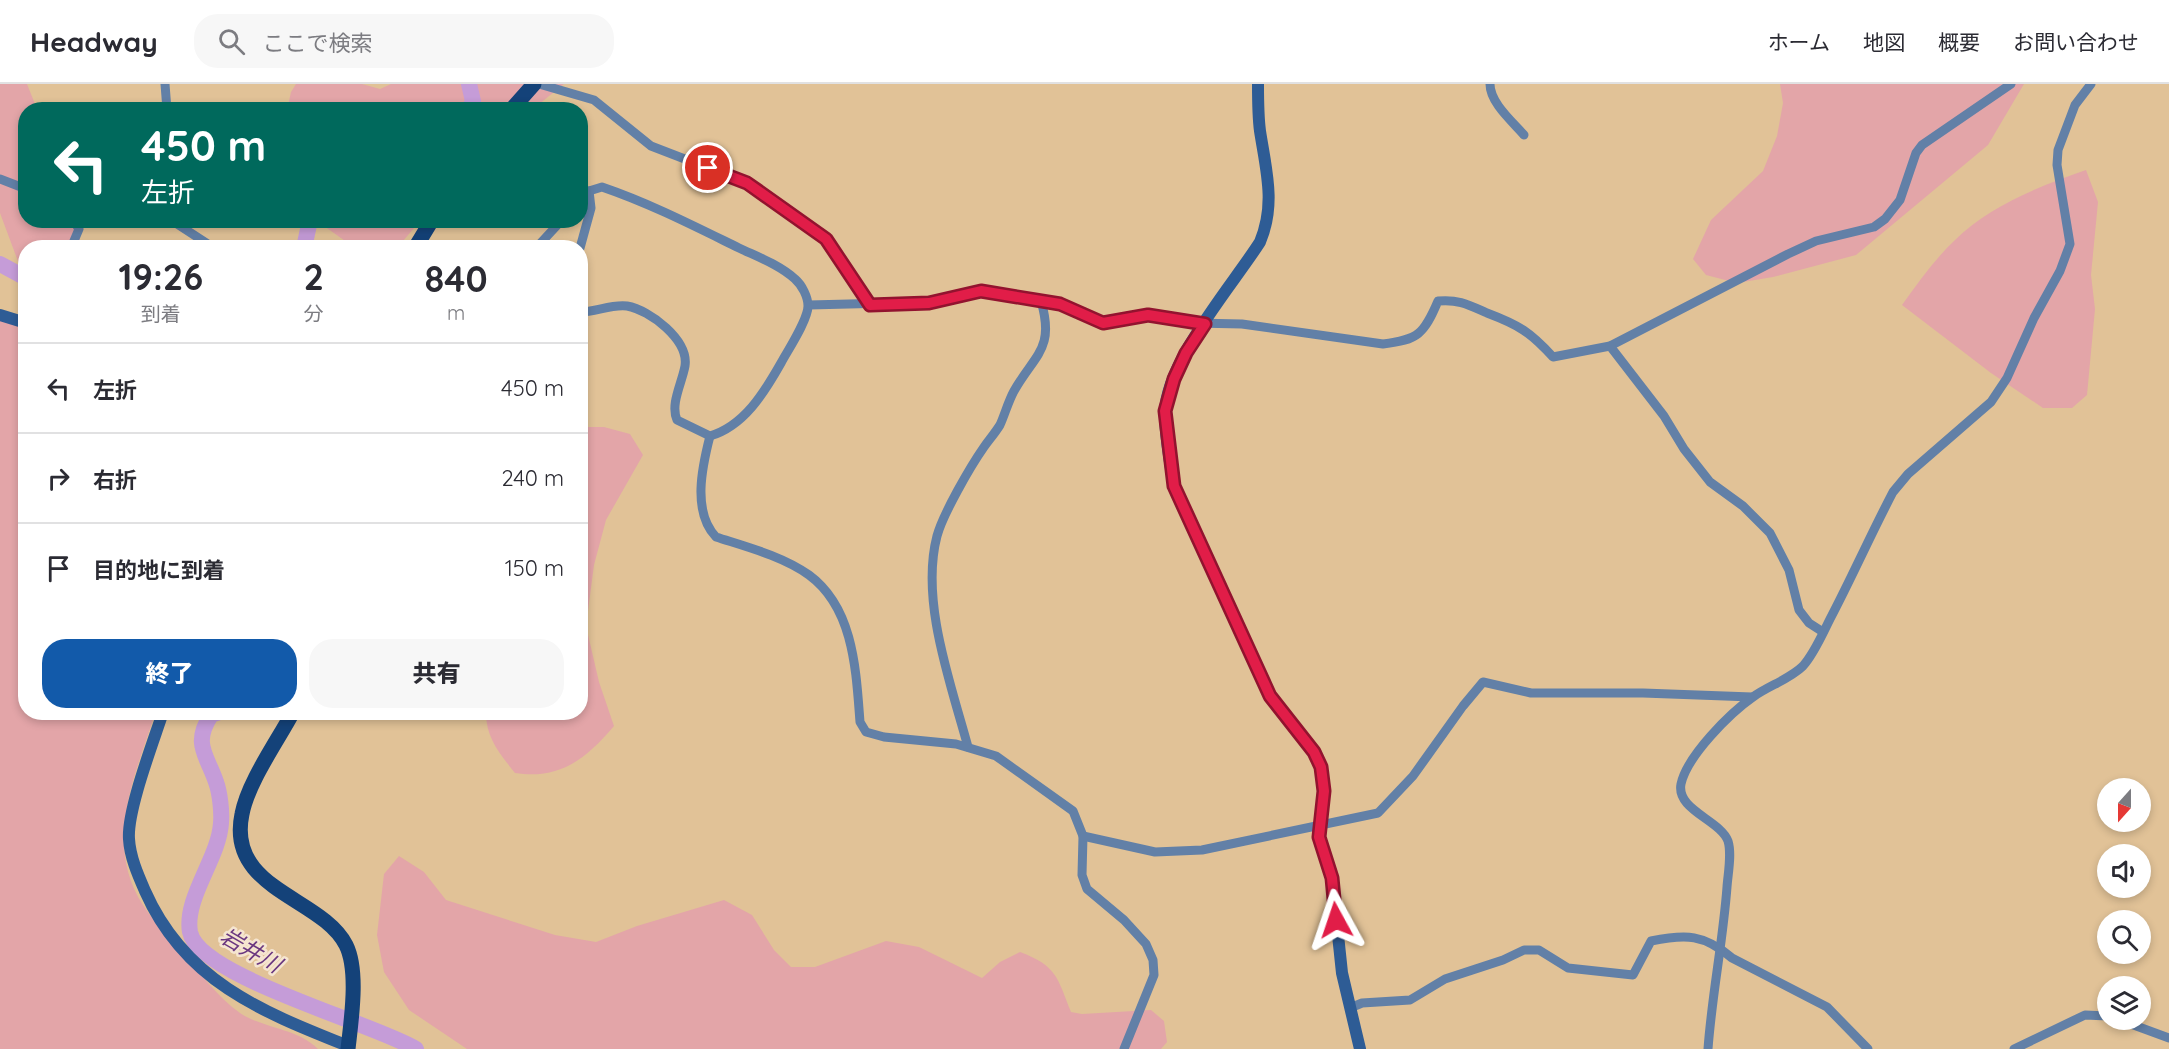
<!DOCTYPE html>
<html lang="ja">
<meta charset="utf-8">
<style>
body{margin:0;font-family:Quicksand,"Noto Sans JP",sans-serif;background:#f7f7f7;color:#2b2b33;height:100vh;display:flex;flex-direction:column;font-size:22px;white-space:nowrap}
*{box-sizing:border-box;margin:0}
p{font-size:20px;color:#7c7c81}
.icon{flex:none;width:33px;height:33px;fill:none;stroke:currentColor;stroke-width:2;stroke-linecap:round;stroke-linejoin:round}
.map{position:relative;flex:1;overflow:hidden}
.panel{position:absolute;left:18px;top:156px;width:570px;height:480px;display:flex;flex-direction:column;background:#fff;border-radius:24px;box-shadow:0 3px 9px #0003}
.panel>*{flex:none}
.hud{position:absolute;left:18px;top:18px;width:570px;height:126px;border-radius:24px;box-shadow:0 3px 9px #0003;background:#00695c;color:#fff;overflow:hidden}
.needle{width:39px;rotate:201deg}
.fabs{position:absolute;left:2097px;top:694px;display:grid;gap:12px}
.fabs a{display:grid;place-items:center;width:54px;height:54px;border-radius:50%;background:#fff;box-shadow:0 3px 9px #0003;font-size:30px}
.pin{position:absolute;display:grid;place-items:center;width:51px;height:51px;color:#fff;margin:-26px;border:3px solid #fff;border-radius:50%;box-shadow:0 2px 6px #0007}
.me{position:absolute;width:66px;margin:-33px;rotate:355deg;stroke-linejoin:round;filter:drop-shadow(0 0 4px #0008)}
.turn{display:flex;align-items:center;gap:21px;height:126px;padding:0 24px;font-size:27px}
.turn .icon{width:78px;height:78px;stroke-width:2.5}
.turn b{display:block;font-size:42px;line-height:51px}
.eta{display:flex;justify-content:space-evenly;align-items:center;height:102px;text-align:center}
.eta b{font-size:36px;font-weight:800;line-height:42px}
.cta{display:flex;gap:12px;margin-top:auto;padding:12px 24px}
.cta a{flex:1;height:69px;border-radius:24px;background:#125aaa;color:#fff;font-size:24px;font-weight:800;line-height:69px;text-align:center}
.cta a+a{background:#f7f7f7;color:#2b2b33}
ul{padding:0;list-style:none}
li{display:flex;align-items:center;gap:18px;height:90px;padding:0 24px;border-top:2px solid #e1e1e2}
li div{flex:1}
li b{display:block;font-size:22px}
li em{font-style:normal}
header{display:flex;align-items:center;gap:36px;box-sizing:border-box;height:84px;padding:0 30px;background:#fff;border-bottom:2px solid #e1e1e2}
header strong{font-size:28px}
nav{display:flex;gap:33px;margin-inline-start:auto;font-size:21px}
.search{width:420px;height:54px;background:#f7f7f7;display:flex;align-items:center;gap:15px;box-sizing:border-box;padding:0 21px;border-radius:24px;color:#7c7c81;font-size:22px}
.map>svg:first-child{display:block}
.green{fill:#e3a5a8}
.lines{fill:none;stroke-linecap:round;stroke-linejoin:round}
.river{stroke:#c59cd8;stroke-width:16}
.street{stroke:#6280a7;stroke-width:9}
.secondary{stroke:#2e5c95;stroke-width:12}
.primary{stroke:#144279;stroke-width:15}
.route-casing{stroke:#92132f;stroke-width:15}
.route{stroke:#e11d48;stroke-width:10}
.labels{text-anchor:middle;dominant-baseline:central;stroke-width:5;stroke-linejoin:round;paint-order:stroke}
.water-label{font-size:22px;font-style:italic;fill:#6b3880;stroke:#f5e5d0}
</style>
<header>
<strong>Headway</strong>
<div class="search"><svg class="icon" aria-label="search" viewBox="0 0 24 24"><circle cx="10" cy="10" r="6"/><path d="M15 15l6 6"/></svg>ここで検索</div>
<nav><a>ホーム</a><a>地図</a><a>概要</a><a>お問い合わせ</a></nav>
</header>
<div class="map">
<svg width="2169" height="965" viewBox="0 0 2169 965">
<rect width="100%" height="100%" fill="#e1c297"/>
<g class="green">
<path d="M0,0h27l10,25 -11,1v110l51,1 4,26 -55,1 -1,32 -25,-67z"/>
<path d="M296,0h66l18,5 11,-5h173l-31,25 -246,1 4,-18z"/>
<path d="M1780,0h244l-36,61 -132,110 -83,22 -36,6 -31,-8 -13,-16 18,-39 52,-49 14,-35 6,-33z"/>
<path d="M2086,86l12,32 -7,73 4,34 -8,86 -15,13h-29l-52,-35 -89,-68c16,-22 32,-45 52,-64 35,-35 86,-55 132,-71z"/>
<path d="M317,137h103l-23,27 -49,-5z"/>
<path d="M0,234l25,9 1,385 129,2c-20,62 -52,129 -12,191 11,17 25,31 38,46 18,20 37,47 59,62 24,16 57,15 78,36h-318z"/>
<path d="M581,343h23l26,7 13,21 -37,65 -12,45 -8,61 13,56 15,44c-28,33 -54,54 -99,47 -15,-19 -29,-35 -29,-60l94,-1z"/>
<path d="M399,772l25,16 22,28 109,35 41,7 41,-16 87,-26 28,15 22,35 17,17h24l71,-26 33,6 63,31 18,-16 20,-10c37,14 37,25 51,60l11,2 69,-4 13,11 3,21 -6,7h-694l-58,-39 -25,-38 -7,-37 7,-61z"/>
</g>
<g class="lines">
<g class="river">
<path d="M469,0l4,17 -4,9"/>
<path d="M304,164l6,-28"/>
<path d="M0,180l26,14"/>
<path d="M220,628l-9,3c-19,29 -4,40 5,67 4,11 6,30 5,41 -2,35 -37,75 -31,109 9,45 186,92 226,117"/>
</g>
<g class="street">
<path d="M165,0l2,26"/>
<path d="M539,0l55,16 57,46 96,37 79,56 44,66"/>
<path d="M1490,0c0,19 23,38 34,51"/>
<path d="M0,95l26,10"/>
<path d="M580,117l9,-10 13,-4c47,16 92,39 137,61 19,9 41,17 56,31 7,6 13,18 13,27 0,14 -20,44 -27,57 -17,30 -37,63 -71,73l-33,-16c-7,-16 5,-37 8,-54 4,-26 -35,-56 -58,-60 -16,-2 -31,6 -47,6"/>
<path d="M171,136l43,28"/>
<path d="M71,164l8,-19 -6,-9"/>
<path d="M536,164l26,-28"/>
<path d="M580,164l11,-40 -2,-17"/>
<path d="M809,221l120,-3 52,-11 80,13 42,19 45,-8 21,1 26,7 47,1 141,20c35,-4 41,-10 55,-43 21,-2 31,4 49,12 32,12 43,19 66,44l57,-11 178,-92 28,-13 58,-14 11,-8 15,-19 16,-47 6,-8 89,-61"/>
<path d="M1610,262l54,70 20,33 26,33 33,24 27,27 19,37 10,40 10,13 14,9"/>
<path d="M710,352c-8,31 -18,76 6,101 31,10 66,19 93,38 45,33 47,96 51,147l6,10 18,5 72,7 40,12 77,55 10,25 -1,39 5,14 37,31 22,24 7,16 1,15 -30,74"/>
<path d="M968,663c-17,-63 -48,-146 -31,-211 6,-22 33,-69 47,-89 5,-7 11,-14 16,-22 5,-11 8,-23 14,-34 21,-37 41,-42 27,-90"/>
<path d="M1083,752l72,16 47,-2 176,-37 35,-37 50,-70 20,-24 48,11h112l109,4"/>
<path d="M1350,924l12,-5 48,-3 35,-21 58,-19 21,-10h15l29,18 65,7 18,-34c35,-7 53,-7 81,17l95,49 41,42"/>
<path d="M2120,936l49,18"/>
<path d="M1708,965c4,-55 15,-108 19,-162 1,-14 5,-33 1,-46 -8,-21 -52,-31 -47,-57 6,-28 49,-71 72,-87 15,-11 37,-18 50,-31 11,-12 20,-33 27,-47 22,-42 41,-85 63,-127l15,-18 83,-72 16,-24 27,-60 26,-47 10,-27 -13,-79 1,-15 17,-45 16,-21"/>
<path d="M2014,965l71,-34 23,1"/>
</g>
<g class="secondary">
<path d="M1258,0c0,15 0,32 2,47 6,39 16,73 0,111 -28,44 -94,119 -95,171 0,24 5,49 9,73l96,210 44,56 7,15 3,24 -5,46 13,41 10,95 18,76"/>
<path d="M0,231l26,8"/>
<path d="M163,628c-10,31 -36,98 -34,127 1,18 9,36 16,52 40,91 118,121 203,155"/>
</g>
<g class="primary">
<path d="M511,26l23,-26"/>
<path d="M415,164l17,-28"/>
<path d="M293,628c-16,30 -45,70 -51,102 -16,76 80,83 104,131 13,26 5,76 2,104"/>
</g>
</g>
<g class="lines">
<g class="route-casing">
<path id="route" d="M708,84l39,15 79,56 44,66 59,-2 52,-12 79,13 43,19 45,-8 57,9 -19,29 -12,26 -9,32 9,75 96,210 44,56 7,15 3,24 -5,46 13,41 4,42"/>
</g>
<use href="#route" class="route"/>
</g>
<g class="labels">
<g class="water-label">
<text transform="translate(251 866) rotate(30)">岩井川</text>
</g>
</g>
</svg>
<div class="fabs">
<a><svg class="needle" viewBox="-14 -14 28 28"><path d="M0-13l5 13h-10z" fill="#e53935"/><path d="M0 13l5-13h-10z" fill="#7c7c81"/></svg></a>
<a><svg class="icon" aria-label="sound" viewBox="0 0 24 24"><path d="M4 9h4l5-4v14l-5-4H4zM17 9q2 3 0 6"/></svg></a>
<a><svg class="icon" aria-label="search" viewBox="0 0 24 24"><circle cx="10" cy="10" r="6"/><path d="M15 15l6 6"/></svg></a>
<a><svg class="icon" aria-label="layers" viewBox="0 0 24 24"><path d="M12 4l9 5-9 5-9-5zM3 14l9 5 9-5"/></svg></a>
</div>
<div class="pin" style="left:708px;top:84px;background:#d93025"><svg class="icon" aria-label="arrive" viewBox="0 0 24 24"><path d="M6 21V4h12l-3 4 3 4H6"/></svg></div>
<svg class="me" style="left:1336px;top:836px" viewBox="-20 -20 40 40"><path d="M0-17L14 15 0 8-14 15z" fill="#e11d48" stroke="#fff" stroke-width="4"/></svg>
<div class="hud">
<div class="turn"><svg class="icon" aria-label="left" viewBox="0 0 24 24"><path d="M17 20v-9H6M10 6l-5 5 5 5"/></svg><div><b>450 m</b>左折</div></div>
</div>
<section class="panel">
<div class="eta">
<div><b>19:26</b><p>到着</p></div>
<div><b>2</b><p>分</p></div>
<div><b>840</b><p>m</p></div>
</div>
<ul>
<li><svg class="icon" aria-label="left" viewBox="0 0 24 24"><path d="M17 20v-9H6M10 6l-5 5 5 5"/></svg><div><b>左折</b></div><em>450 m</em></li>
<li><svg class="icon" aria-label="right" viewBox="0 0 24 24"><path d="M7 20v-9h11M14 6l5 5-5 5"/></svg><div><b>右折</b></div><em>240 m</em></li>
<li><svg class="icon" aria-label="arrive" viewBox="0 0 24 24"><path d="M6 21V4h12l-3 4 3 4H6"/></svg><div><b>目的地に到着</b></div><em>150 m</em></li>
</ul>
<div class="cta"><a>終了</a><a>共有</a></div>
</section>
</div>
